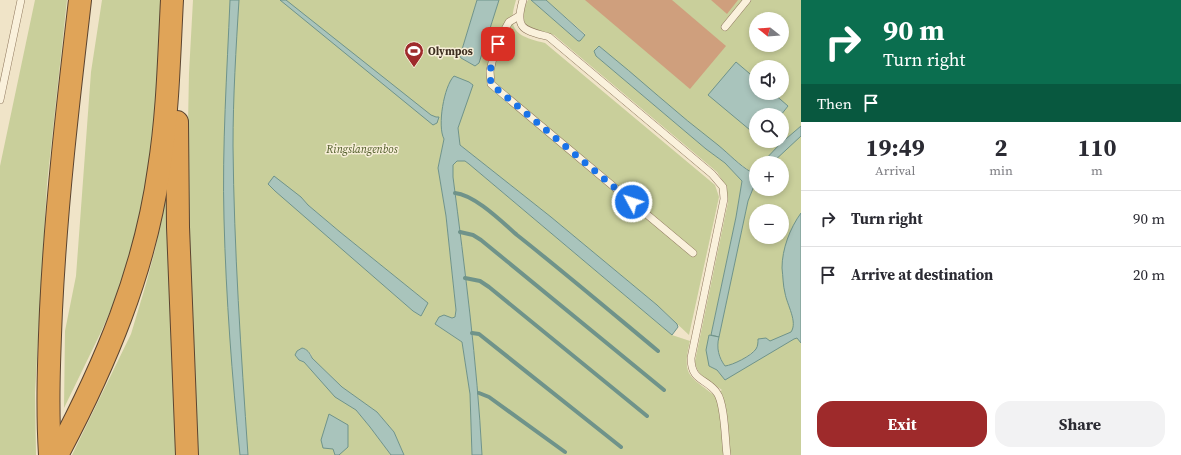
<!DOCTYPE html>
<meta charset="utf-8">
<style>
body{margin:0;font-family:"Source Serif 4",serif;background:#f2f2f3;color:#2b2b33;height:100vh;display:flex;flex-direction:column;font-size:15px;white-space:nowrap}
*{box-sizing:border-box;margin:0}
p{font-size:13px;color:#7c7c81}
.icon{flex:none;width:22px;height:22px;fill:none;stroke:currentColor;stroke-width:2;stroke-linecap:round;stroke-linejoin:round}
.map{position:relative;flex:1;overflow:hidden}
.details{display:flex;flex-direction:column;background:#fff;width:380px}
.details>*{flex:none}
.top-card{background:#0b6e4f;color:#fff;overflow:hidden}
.needle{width:26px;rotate:287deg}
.tools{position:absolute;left:749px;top:12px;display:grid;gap:8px}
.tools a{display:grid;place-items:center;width:40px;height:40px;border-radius:50%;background:#fff;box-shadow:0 2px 6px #0003;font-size:20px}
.pin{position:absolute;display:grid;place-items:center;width:34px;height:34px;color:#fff;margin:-17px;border-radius:8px;box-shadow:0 2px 6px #0006}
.me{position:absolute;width:44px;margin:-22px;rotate:310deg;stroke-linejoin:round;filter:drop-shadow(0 0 3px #0008)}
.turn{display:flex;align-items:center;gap:14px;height:84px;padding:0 16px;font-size:18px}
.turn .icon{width:52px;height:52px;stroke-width:2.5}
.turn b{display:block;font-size:28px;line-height:34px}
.then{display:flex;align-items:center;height:38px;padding:0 16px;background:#0003;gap:8px;font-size:15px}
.eta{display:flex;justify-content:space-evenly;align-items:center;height:68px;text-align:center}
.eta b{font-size:24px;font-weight:700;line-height:28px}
.action{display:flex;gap:8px;margin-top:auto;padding:8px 16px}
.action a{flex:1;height:46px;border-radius:16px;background:#9e2a2b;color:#fff;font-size:16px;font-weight:700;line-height:46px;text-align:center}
.action a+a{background:#f2f2f3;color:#2b2b33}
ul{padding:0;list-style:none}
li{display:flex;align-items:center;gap:12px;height:56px;padding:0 16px;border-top:1px solid #e1e1e2}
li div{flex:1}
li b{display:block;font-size:15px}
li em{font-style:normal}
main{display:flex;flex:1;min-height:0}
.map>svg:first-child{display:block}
.green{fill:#c9cf9b;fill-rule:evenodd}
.water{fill:#a9c4bc;stroke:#6f938a}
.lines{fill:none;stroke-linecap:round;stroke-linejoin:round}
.stream{stroke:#6f938a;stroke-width:4}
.building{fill:#cf9f7d}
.service-casing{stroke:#8d765c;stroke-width:8}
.motorway-casing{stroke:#5b4430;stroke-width:24}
.service{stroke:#faf1dc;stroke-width:7}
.motorway{stroke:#e0a458;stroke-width:22}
.route{stroke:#1a73e8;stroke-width:7;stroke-dasharray:0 12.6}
.labels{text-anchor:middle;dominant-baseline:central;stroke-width:3;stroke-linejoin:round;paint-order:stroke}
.poi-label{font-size:11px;font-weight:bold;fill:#3d2e20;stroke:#f7eed8;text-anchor:start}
.park-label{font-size:11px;font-style:italic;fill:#4d5a26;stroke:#f7eed8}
</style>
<main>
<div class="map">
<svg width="801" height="455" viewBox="0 0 801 455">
<rect width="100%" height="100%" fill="#f0e4c8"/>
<g class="green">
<path d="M35,0h32l-20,184 -12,209 1,62h-36v-289z"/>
<path d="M102,0h65l-12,140 -18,87 -10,39 -12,34 -14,32 -37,76 1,-77 11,-55 15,-204z"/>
<path d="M193,0h284l-17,56 1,2 10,6 8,-1 20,-63h17c-10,32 2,36 29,43l170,142 4,12 -30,138 -32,-30 -105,-87 -92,-73 -2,-17 14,-44 -18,-8 -10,63 -6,29 8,48 10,94 -1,7 -20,7 27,18 8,52 2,61h-68l-10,-23 -17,-20 -35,-25 -30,-29 -1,-4 -6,-5 -6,11 5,2 31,34 21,14 14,17 21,28h-193l-5,-70 -6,-211 2,-101zM268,184l33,13 7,8 32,27 88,71 -7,13 -8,-5z"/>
<path d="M528,0h3l47,41 5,-3 2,-4 -39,-34h255v455h-319c-5,-93 -17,-185 -29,-278v-12l4,-4h8l4,3 203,171 18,6c-8,34 -2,34 24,54l8,-5c-11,-8 -26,-14 -27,-29l33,-159c0,-13 -4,-19 -11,-30l-163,-137c-6,-2 -22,-5 -25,-8 -9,-5 -5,-20 -1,-27zM756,19h26v26h-26zM599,46c40,33 78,68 119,100 12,8 21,19 34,26l4,-4v-5h6l4,-5 5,5h11v26h-26v-8l-8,20 -29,135 -8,-1 25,-118 6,-36 -17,-18 -19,-14 -110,-93 -2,-5zM756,67h26v26h-26zM756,115h26v26h-26zM756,211h26v26h-26zM709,336l10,1c-3,11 0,20 6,29 12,-1 23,-10 32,-18l-32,32 -8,-10 -8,-4z"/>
<path d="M170,177l9,278h-107l59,-121 15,-50 9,-34z"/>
</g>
<g class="water">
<path d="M230,0h9c-3,48 -6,97 -6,146 1,103 8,206 15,309h-8c-8,-79 -14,-157 -16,-236 -2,-73 3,-146 6,-219z"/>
<path d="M280,0h6l145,115 5,2h3l-2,6 -4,2z"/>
<path d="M477,0h22l-20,63 -4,3 -14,-8 -1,-2z"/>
<path d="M531,0h15l39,35 -5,6h-2z"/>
<path d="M599,46c40,32 78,68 119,99 11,9 21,20 33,27l5,-4v13l-8,20 -29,136 -8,-2 25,-118 6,-36 -17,-18 -19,-14 -110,-93 -2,-5z"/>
<path d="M736,62l20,17v14h17l15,13 -7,9h-25v20l-48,-40z"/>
<path d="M454,76l15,6 4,3 -15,43 2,17 91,72 106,88 20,19 1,3 -6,8 -203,-171 -4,-3h-8l-4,4v12c12,93 24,185 29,278h-10l-2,-61 -8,-52 -27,-18 4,-7 5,-2 8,3 3,-1 1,-7 -10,-94 -8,-48 6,-29c-7,-13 0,-53 10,-63z"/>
<path d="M801,126v10l-29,27h-10l18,-19z"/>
<path d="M274,176l27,21 7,8 32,27 88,71 -7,13 -8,-5 -138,-120 -7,-7z"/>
<path d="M801,213v130l-4,-5 -3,1 -69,41 -8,-10 -8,-4 -3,-16 3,-15 10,2c-3,11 0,21 6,29 8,-1 26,-10 31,-17 2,-3 2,-7 2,-10l8,-1 4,3 21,-9c7,-10 -4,-27 -6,-39 -2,-7 -2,-17 -3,-25 0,-19 8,-40 19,-55z"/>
<path d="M302,348c5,1 8,5 10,10l30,29 35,25 17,20 10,23h-13l-21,-28 -14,-17 -21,-13 -31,-35 -5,-2 -4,-5 2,-4z"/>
<path d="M329,414l19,11v22l-9,8h-4l-2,-6 -10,-1 -2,-8z"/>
</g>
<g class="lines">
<g class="stream">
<path d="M455,193c20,2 47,29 62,42 48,38 94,77 141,116"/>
<path d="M460,232l13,3 8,5 183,150"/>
<path d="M465,278l15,3 9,6 158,129"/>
<path d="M472,333l7,1 142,113"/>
<path d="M479,393l10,4 76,55"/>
</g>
</g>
<g class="building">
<path d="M585,0h87l54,46 -36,43z"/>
<path d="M711,0h27l-11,14z"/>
</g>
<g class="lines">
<g class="service-casing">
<g id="service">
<path d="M523,0c-9,30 1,30 26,37l163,137 11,13 1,12 -33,159c0,24 16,20 26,35 8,11 8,48 10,62"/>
<path d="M519,16l-10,6 -5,9 -11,27 -3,13 1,13 202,169"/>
<path d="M725,27l22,-27"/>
<path d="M0,100l21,-100"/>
</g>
</g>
<g class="motorway-casing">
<g id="motorway">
<path d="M177,122l1,105 9,228"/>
<path d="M50,455c-3,-48 -1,-97 1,-145 5,-104 17,-207 29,-310"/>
<path d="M57,455c48,-90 88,-184 102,-286 9,-56 10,-113 13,-169"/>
</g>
</g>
<use href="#service" class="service"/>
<use href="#motorway" class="motorway"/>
</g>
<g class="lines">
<path class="route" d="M498,44c-6,15 -9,24 -7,40l141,118"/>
</g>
<defs>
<g id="stadium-pin" transform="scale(1)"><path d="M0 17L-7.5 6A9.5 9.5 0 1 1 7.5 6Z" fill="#9e2a2b" stroke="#f7eed8"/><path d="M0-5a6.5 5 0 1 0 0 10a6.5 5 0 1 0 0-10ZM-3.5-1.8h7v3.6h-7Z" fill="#fff"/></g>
</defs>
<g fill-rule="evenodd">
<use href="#stadium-pin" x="414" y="51"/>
</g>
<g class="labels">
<g class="poi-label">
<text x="428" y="51">Olympos</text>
</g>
<g class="park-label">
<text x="362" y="149">Ringslangenbos</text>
</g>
</g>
</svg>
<div class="tools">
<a><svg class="needle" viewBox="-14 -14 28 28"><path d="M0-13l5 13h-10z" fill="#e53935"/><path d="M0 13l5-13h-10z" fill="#7c7c81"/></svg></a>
<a><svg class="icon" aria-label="sound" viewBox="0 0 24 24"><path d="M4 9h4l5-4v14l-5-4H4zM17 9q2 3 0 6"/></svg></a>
<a><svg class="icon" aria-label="search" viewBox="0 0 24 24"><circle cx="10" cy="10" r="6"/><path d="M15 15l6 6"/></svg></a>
<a>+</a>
<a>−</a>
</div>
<div class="pin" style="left:498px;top:44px;background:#d93025"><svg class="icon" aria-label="arrive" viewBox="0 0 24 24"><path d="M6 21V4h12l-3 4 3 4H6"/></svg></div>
<svg class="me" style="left:632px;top:202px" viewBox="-20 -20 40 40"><circle r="17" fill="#1a73e8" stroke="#fff" stroke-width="3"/><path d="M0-11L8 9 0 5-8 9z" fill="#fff"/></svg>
</div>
<section class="details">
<div class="top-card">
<div class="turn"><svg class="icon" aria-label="right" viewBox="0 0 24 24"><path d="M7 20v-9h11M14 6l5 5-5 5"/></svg><div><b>90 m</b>Turn right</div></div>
<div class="then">Then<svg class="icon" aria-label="arrive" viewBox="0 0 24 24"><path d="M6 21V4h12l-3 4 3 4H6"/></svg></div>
</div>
<div class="eta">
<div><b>19:49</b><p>Arrival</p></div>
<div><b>2</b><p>min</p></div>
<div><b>110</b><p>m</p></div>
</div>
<ul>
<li><svg class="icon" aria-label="right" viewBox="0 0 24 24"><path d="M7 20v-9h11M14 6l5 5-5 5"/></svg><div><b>Turn right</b></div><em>90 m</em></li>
<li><svg class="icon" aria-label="arrive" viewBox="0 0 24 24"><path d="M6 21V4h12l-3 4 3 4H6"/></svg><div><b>Arrive at destination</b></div><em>20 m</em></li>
</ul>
<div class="action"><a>Exit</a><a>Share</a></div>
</section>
</main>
